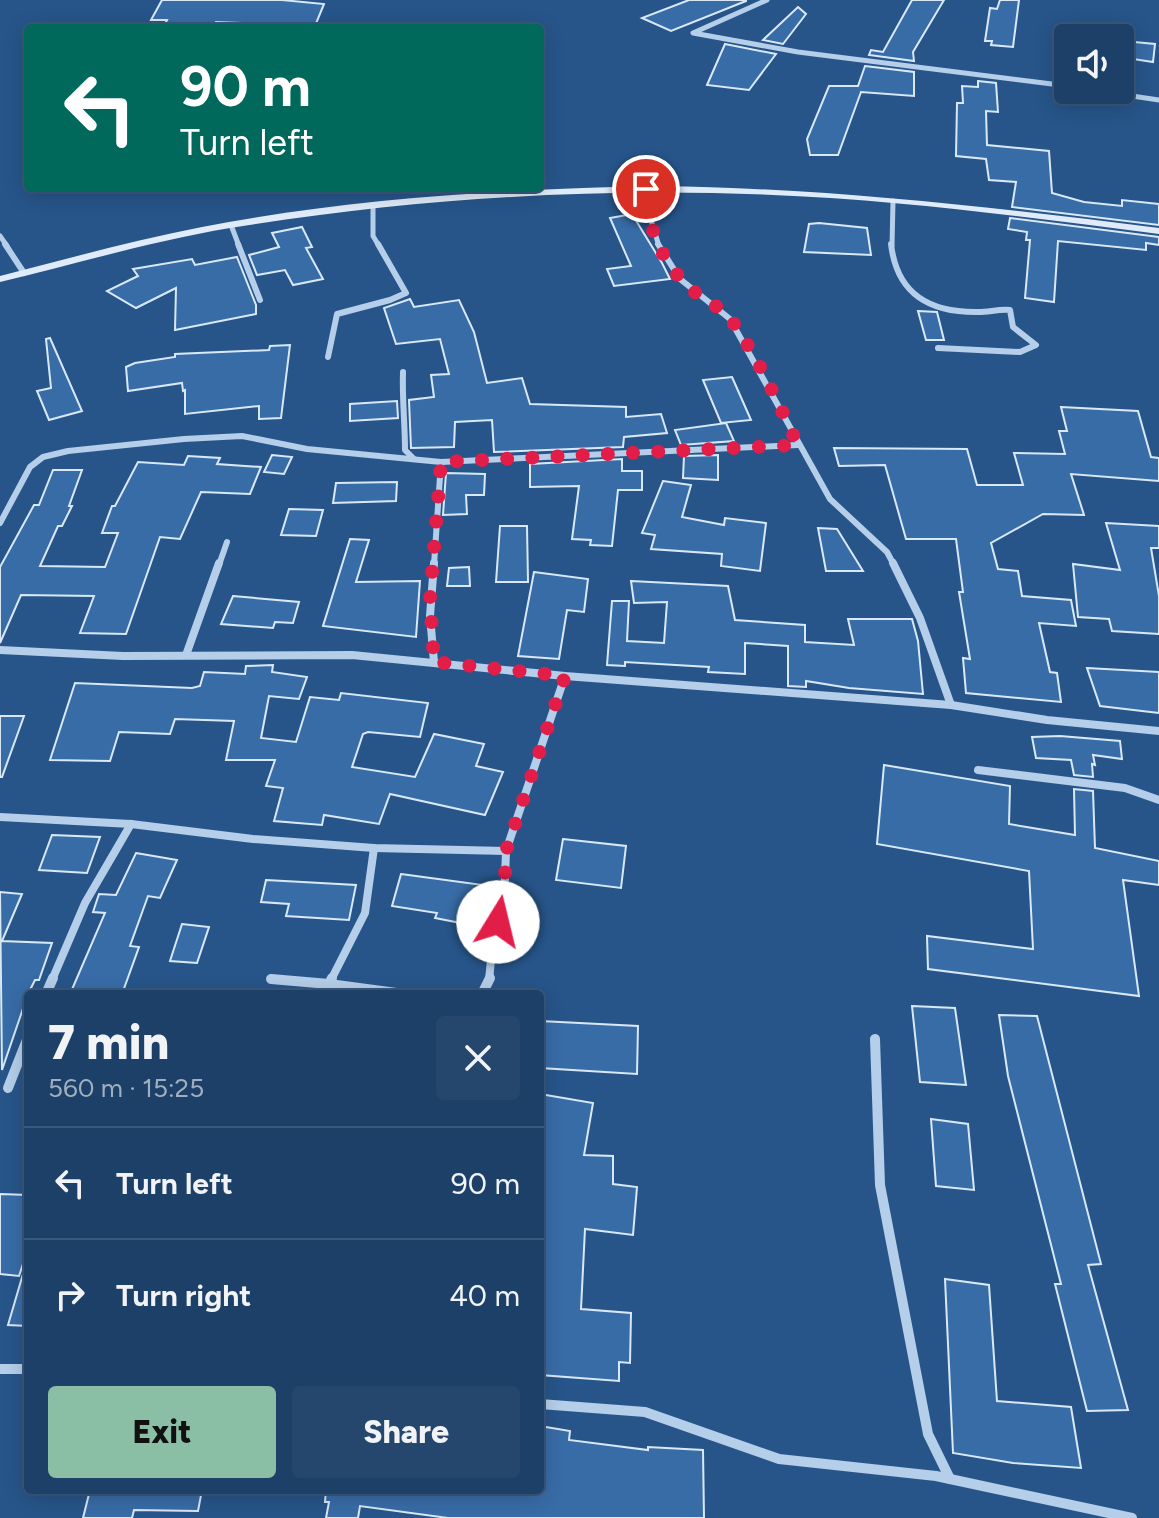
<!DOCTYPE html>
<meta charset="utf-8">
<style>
body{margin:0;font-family:Figtree,sans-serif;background:#25476e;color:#f1f3f6;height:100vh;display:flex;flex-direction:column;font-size:30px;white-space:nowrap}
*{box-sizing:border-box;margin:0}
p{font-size:26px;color:#a0afc0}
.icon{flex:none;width:44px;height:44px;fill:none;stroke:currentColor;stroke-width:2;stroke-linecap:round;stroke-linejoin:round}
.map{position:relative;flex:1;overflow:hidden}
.drawer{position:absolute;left:24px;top:990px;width:520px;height:504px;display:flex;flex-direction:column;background:#1d4068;border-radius:8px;box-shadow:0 4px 20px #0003,0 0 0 2px #3b597c}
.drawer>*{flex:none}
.top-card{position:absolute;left:24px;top:24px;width:520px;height:168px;border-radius:8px;box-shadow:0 4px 20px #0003,0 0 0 2px #3b597c;background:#00695c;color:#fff;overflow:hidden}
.tools{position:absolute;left:1054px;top:24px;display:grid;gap:16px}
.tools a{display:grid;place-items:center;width:80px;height:80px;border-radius:8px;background:#1d4068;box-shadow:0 4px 20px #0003,0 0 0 2px #3b597c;font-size:40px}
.pin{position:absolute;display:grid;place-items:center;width:68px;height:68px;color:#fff;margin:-34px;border:4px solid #fff;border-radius:50%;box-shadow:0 2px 8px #0007}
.me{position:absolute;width:88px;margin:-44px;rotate:9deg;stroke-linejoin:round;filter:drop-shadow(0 0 6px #0008)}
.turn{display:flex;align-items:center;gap:28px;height:168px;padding:0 24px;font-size:36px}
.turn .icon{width:104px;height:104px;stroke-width:2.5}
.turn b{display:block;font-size:56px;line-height:68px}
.round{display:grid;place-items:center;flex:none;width:84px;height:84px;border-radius:8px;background:#25476e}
.head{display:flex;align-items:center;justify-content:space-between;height:136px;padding:0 24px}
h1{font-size:48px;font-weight:800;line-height:60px}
.cta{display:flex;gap:16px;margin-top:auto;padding:16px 24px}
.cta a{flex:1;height:92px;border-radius:8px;background:#8abfa5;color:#111;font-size:32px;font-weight:800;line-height:92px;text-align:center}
.cta a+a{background:#25476e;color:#f1f3f6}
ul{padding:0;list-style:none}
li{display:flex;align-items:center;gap:24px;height:112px;padding:0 24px;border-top:2px solid #3b597c}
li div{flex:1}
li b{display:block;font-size:30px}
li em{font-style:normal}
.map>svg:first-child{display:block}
.building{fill:#386ca7;stroke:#d9e8f7;stroke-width:2}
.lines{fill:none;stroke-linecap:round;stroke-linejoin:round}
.minor-far3{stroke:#b5cee9;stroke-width:5}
.minor-far2{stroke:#b5cee9;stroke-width:6}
.minor-far1{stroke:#b5cee9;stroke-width:8}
.minor{stroke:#b5cee9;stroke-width:10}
.secondary{fill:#dfebf8;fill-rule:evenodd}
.route{stroke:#e11d48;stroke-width:14;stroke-dasharray:0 25.2}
</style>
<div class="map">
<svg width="1159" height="1518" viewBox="0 0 1159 1518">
<rect width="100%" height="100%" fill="#27558a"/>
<g class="building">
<path d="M162,0h120l42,4 -9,22 -99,-4 -2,6h-51l4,-8h-16z"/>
<path d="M689,0h57v1l-75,30 -29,-13z"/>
<path d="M912,0h32l-31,52 1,9 -45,-6 2,-5 12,2z"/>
<path d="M1000,0h19l-6,47 -22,-2 1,-4h-7l5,-33 7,1z"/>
<path d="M798,7l8,7 -23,30 -20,-4z"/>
<path d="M1134,42l21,2 -2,18 -20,-3z"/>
<path d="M725,44l51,10 -27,36 -42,-5z"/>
<path d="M865,66l49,6v24l-53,-4 -23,63h-28l-3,-16 22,-53h29z"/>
<path d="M978,81l18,2 2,29 -12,-1 1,34 62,6 3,42 32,9 38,4v-6l37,4v21l-147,-18 4,-25 -27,-2 -3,-21 -30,-3 1,-53h6l-1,-17 16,1z"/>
<path d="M632,214l30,49 8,16 -56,7 -7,-17 24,-3 -21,-48z"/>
<path d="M1010,218l149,19v8l-13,-2v7l-88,-9 -4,61 -29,-4 5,-58h-4l1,-8 -19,-3z"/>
<path d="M819,223l48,5 4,27 -67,-3 5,-28z"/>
<path d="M302,227l10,20 -6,1 17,31 -30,6 -8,-15 -28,5 -8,-20 30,-8 -7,-14z"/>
<path d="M237,257l19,48v9l-81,16 1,-42 -40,20 -29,-17 31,-15 -5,-7 59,-10 3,6z"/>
<path d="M410,299l4,8 45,-7 15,32 13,51 35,-5 8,26 96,3v10l35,-3 6,19 -43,4 -1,10 -129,5 -2,-32 -37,2 -1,25 -43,1 -2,-48 25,-3 -3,-22 18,-1 -9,-35 -44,5 -12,-36z"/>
<path d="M918,311l19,1 7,28h-18z"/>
<path d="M50,338l32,73 -33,9 -12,-29 14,-3 -5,-49z"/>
<path d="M290,345l-9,73 -22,1v-13l-74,8v-24l-2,1 -1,-8 -54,8 -2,-24 9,-4 40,-6v-3l94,-4 1,-4z"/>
<path d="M732,377l19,43 -30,3 -18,-43z"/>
<path d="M397,401l1,17 -48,3v-17z"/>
<path d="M1061,407l77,4 13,46 8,1v23l-88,-7 13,41 -41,-1 -52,29 7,26 20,2 4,25 49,4 5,26 -37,-3 11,49 7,1 4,29 -95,-9 -3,-35 7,1 -11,-67h4l-7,-53h-50l-21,-74 -46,1 -5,-18 133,1 10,36h46l-9,-32 51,1 -6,-23h8z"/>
<path d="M726,423l8,18 -53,4 -6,-15z"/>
<path d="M272,455l20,2 -8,17 -20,-2z"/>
<path d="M718,455v25l-35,-2 1,-22z"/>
<path d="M188,456l32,2 -3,6 44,3 -11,27 -49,-2 -21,47 -20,-2 -34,97 -46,-1 14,-37 -73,-1 -21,48v-76l34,-62h5l14,-35h29l-13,36h3l-10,20h-4l-18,40 65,1 13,-34h-16l10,-27h3l23,-44 46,3z"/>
<path d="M622,459v12h20v19h-24l-6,56 -22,-1 1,-5 -19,-1 7,-53 -49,1v-23z"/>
<path d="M446,473l39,1 -1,21h-18l1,19 -24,1z"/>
<path d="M663,481l28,4 -9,32 42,8 1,-7 41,5 -6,48 -39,-5 1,-12 -71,-5 4,-14 -13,-2z"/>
<path d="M397,482l-1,19 -63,2 3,-20z"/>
<path d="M289,509l34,1 -7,26 -35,-1z"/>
<path d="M1106,523l53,3v22h-8l8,48v38l-47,-3 -3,-12 -31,-2 -5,-53 47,6z"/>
<path d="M500,526h27l1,56h-32z"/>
<path d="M818,528l19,1 26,42h-37z"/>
<path d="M350,539l19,1 -13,42 64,-1 -4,56 -93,-11z"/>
<path d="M469,567l1,19h-23l2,-18z"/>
<path d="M534,572l54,7 -4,33 -17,-2 -8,49 -41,-3z"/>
<path d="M631,581l97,5 7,34 70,5v17l49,3 -6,-26h64l6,22 5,53 -74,-6 -43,-7v6l-18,-1v-40l-43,-3v31l-37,-2 1,-5 -84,-5v4l-18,-1 5,-64h17l-2,40 37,2 3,-41 -33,1z"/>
<path d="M233,596l66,6 -6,21 -18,-1 -2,6 -52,-4z"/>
<path d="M273,665l-1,7 35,5 -8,22 -30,-3 -8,42 35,4 14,-45 29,3 2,-7 87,10 -8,34 -52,-5 -5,2 -11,33 63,10 19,-43 50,10 -8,22 27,6 -18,43 -95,-21 -11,30 -55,-9 -2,10 -48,-4 9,-33 -17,-2 9,-26h-49l8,-39 -59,-2 -5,15 -51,-2 -9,29 -60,-1 25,-77 117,5 8,-2 4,-14 41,2 1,-8z"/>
<path d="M1087,668l72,4v41l-59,-7z"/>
<path d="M0,716h24l-22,61h-2z"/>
<path d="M1060,736l60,5 2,18 -29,-4 2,10 -3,-1 1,13 -19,-2 -3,-15 -35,-2 -4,-21z"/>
<path d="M884,765l126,21 -1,38 66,11 -1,-46 19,2 2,57 64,13v24l-36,-5 16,116 -211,-27 -1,-33 106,13 -4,-78 -152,-27z"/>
<path d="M52,835l48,2 -13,36 -48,-3z"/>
<path d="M563,839l63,7 -5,42 -65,-8z"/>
<path d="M136,853l41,7 -17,38 -12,-2 -18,50 9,1 -17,47h-52l35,-81 -12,-1 6,-18 17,1z"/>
<path d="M401,874l82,11 -12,40 -36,-7 2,-5 -45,-7z"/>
<path d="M266,880l90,5 -7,35 -63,-4 3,-12 -28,-2z"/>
<path d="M0,892l22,2 -20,47 50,2 -13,37h-4l-7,14 -26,76z"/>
<path d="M182,924l27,3 -12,36 -27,-2z"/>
<path d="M912,1006l43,2 11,77 -46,-3z"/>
<path d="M999,1015l38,1 64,248 -13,1 40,145 -41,1 -32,-127h6l-53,-208z"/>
<path d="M540,1021l98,5 -1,48 -97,-6z"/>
<path d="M540,1094l53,9 -9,52 29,1v28l24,3 -4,48 -48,-6 -4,80 50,4 -1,50 -11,-1v19l-79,-6z"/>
<path d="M931,1119l37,5 6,66 -38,-4z"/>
<path d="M0,1194l28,1v54l-9,27 -19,-2z"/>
<path d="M23,1274l5,1v51l-20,-1z"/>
<path d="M945,1279l44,6 8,116 74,6 10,61 -68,-5 -60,-10z"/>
<path d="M540,1426l30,5 -1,9 79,10v-3l55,3 1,68h-256l-88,-12 -2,12h-32l3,-16h-4l1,-12h214z"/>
<path d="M90,1490h112l-4,21 -64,-1 -2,8h-49z"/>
</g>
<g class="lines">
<g class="minor-far3">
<path d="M767,0l-74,33 105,19 270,34"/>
<path d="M1092,90l67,10"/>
<path d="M646,189l4,28 9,29"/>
<path d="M373,205v31l6,10"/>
<path d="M231,225l8,21"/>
<path d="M0,236l7,10"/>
<path d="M892,246l1,-45"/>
</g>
<g class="minor-far2">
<path d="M5,244l19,29"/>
<path d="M238,244l22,56"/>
<path d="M658,244l22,35 50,40 100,180 57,53 7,13"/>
<path d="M891,244c6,51 39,69 88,68 10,0 20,-3 31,-2l3,17 23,18 -16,7 -82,-4"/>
<path d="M328,357l9,-43 53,-14 16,-7 -28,-49"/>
<path d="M403,372c-1,27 2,51 2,78l9,9"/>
<path d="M0,523l30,-56 13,-10 25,-6 116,-12 58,-3 65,13 134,13 357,-17"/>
<path d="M219,565l8,-23"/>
<path d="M434,565l7,-103"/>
</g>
<g class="minor-far1">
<path d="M434,563l-4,53 4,46"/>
<path d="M893,563l27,55 31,87"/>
<path d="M0,650l123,6 229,-1 213,21 386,29 96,15 112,11"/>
<path d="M186,655l33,-92"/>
<path d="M978,770l147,18 34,12"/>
<path d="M0,817l131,7 122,15 121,9 132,3"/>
<path d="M271,979l12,1"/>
<path d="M52,980l33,-77 46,-79"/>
<path d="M331,980l34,-67 9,-65"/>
<path d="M489,980l4,-40 11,-37 2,-52 59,-175"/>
</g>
<g class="minor">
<path d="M332,978l-3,6 75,10"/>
<path d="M271,979l58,5"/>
<path d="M46,994l7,-16"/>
<path d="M482,994l8,-16"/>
<path d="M875,1039l5,146 48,249 22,45"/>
<path d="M8,1088l20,-51"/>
<path d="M0,1369h28"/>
<path d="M540,1404l105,8 134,47 157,17 196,42"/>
</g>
<path class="secondary" d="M658,186c168,2 334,21 501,42v6c-128,-16 -257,-34 -386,-39 -181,-8 -364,4 -543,33 -78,13 -154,36 -230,54v-6c67,-17 134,-36 202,-49 149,-29 304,-38 456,-41z"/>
</g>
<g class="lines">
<path class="route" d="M498,922l6,-19 2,-52 59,-175 -131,-14 -4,-63 11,-137 357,-17c-20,-42 -39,-86 -66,-124 -12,-16 -30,-21 -43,-34 -29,-27 -41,-60 -43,-98"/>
</g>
</svg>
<div class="tools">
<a><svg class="icon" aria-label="sound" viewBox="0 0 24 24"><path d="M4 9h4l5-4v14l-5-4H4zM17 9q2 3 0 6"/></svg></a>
</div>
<div class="pin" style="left:646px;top:189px;background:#d93025"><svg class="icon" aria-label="arrive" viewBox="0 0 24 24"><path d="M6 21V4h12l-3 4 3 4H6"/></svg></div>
<svg class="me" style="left:498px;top:922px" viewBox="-20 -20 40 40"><circle r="19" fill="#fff"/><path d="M0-13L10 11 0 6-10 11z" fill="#e11d48"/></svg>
<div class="top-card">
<div class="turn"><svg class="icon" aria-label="left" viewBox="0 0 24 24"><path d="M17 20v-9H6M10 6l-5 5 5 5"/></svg><div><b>90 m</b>Turn left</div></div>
</div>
<section class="drawer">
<div class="head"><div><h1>7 min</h1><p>560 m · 15:25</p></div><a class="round"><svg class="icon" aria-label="close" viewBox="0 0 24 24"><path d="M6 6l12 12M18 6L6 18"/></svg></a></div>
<ul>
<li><svg class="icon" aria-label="left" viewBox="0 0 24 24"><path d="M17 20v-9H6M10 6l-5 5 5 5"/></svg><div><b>Turn left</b></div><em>90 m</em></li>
<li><svg class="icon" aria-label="right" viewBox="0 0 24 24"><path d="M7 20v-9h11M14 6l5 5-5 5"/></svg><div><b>Turn right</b></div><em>40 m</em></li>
</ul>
<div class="cta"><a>Exit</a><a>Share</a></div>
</section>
</div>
